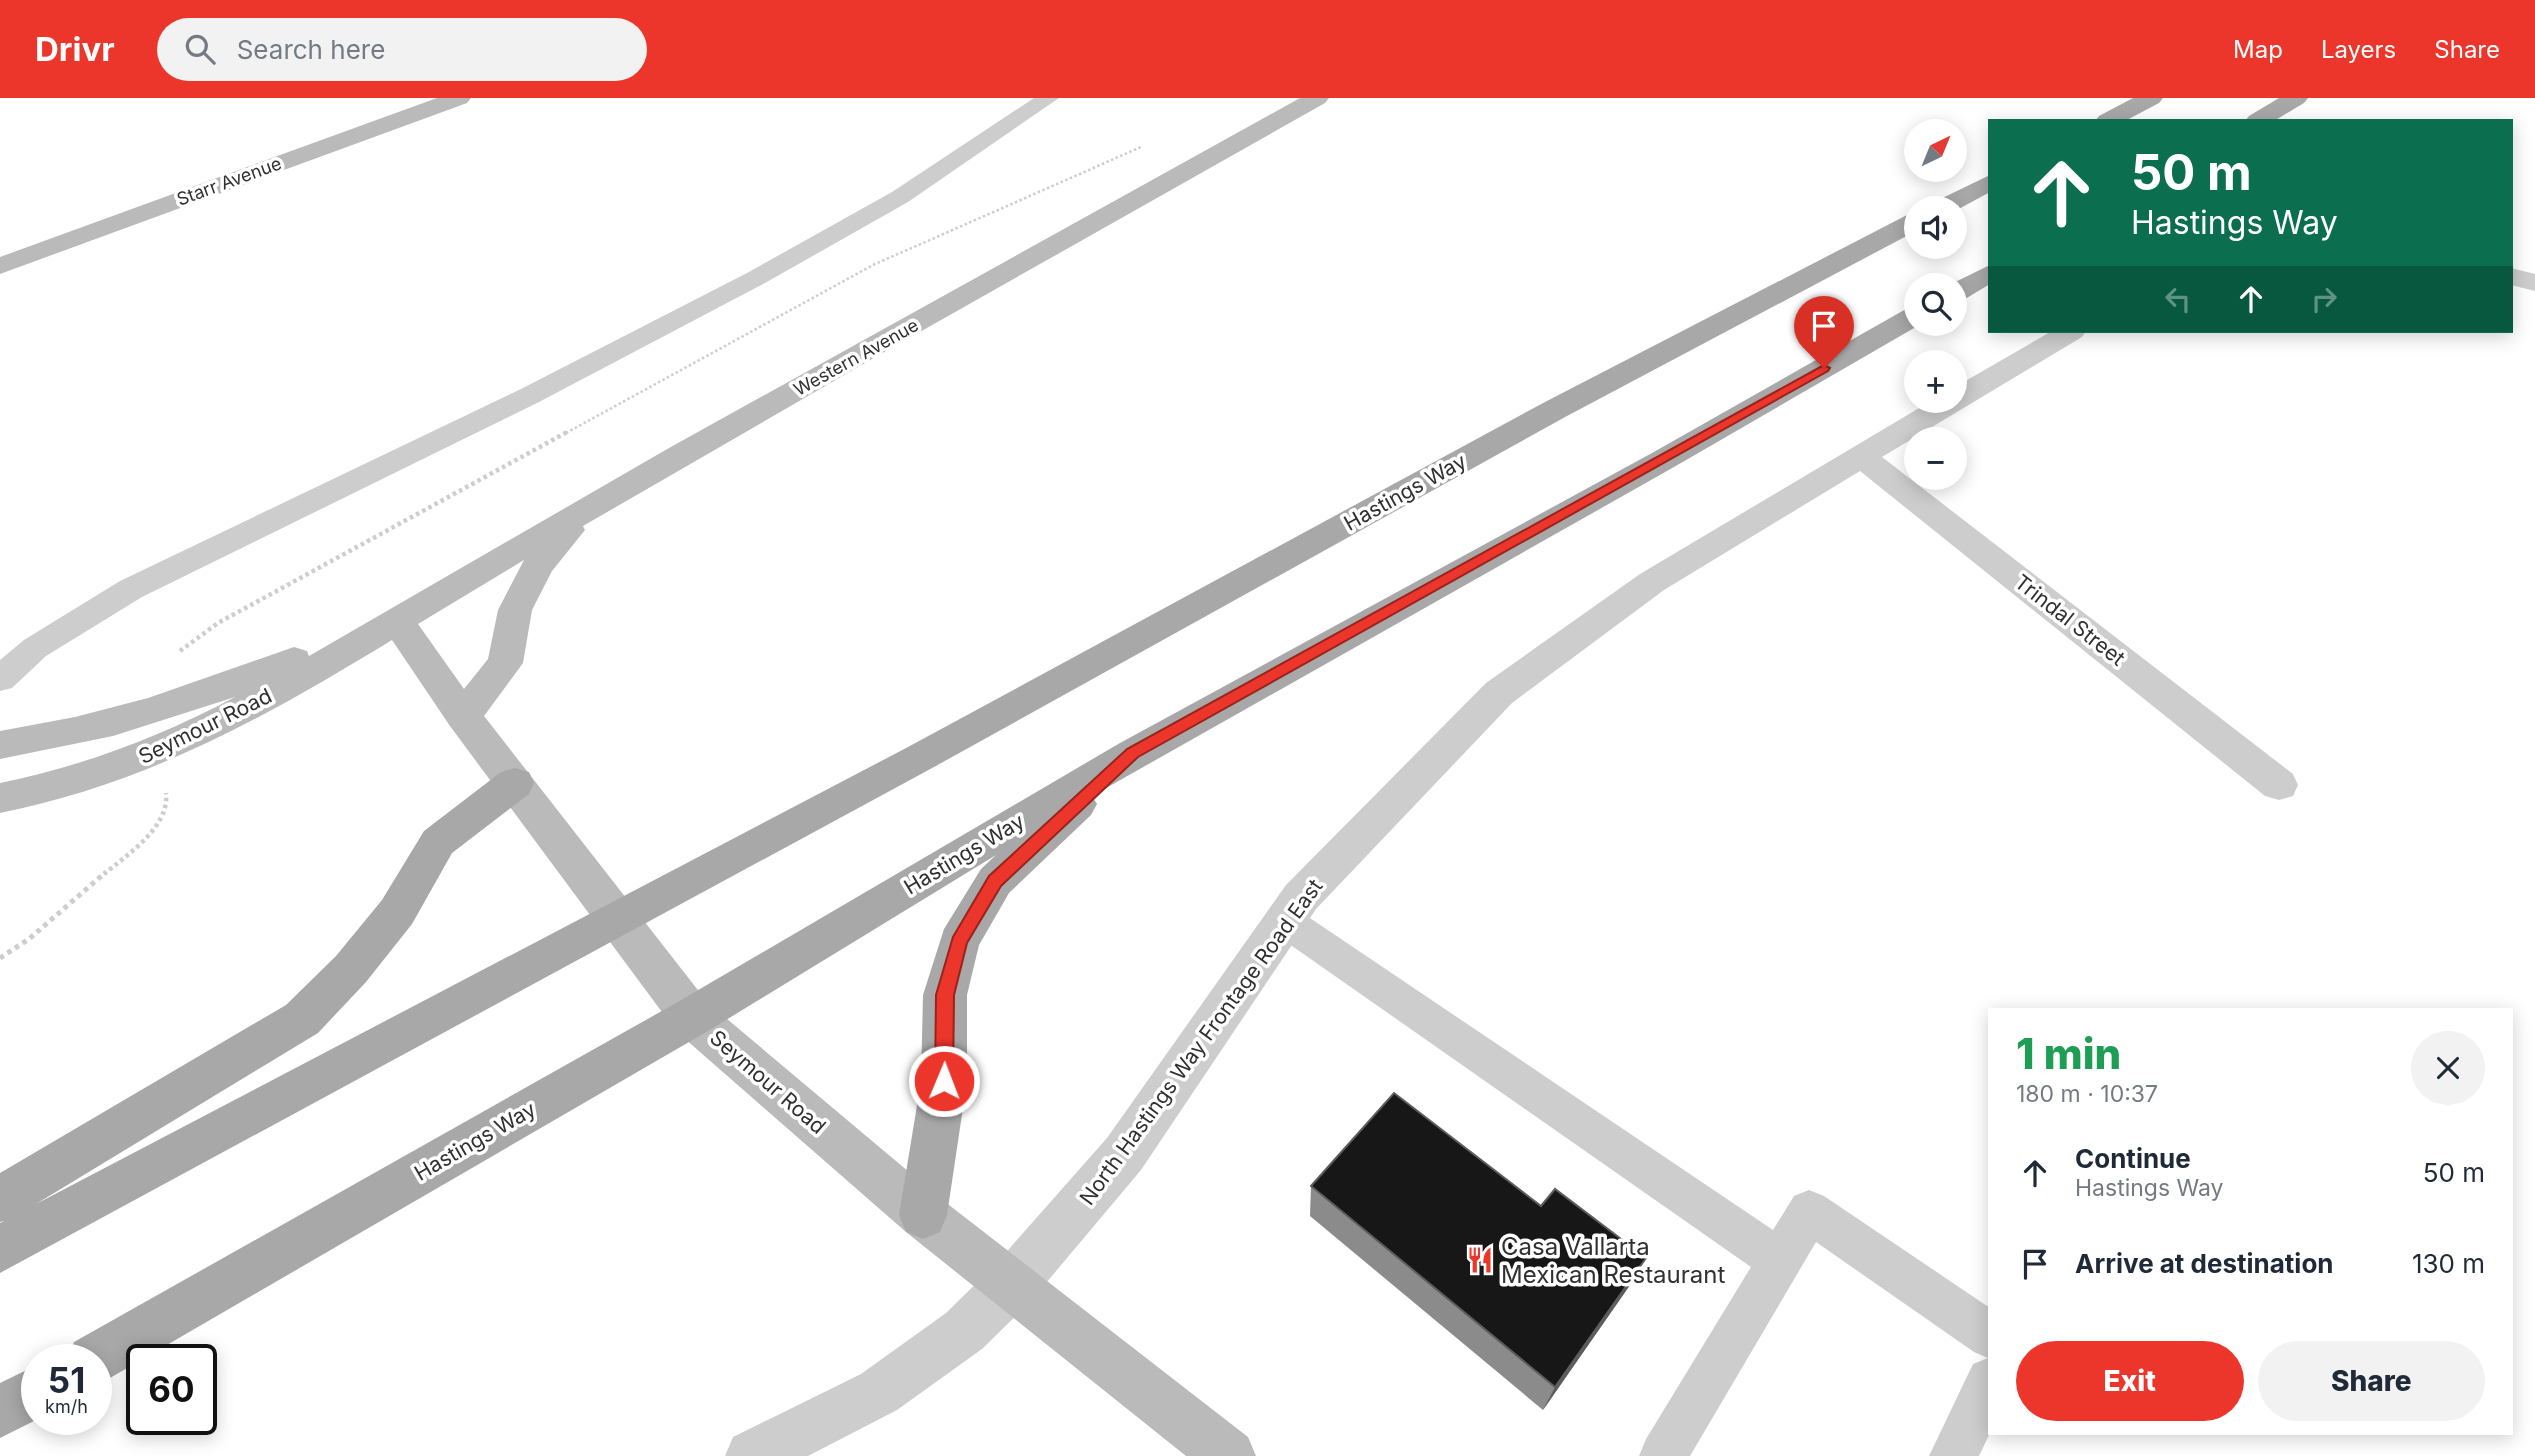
<!DOCTYPE html>
<meta charset="utf-8">
<style>
body{margin:0;font-family:Inter,sans-serif;background:#f2f2f3;color:#1f2937;height:100vh;display:flex;flex-direction:column;font-size:26px;white-space:nowrap}
*{box-sizing:border-box;margin:0}
p{font-size:23px;color:#747a83}
.icon{flex:none;width:38px;height:38px;fill:none;stroke:currentColor;stroke-width:2;stroke-linecap:round;stroke-linejoin:round}
.map{position:relative;flex:1;overflow:hidden}
.details{position:absolute;left:1988px;top:910px;width:525px;height:427px;display:flex;flex-direction:column;background:#fff;border-radius:0px;box-shadow:0 4px 18px #0003}
.details>*{flex:none}
.guide{position:absolute;left:1988px;top:21px;width:525px;height:214px;border-radius:0px;box-shadow:0 4px 18px #0003;background:#0b6e4f;color:#fff;overflow:hidden}
.needle{width:46px;rotate:43deg}
.tools{position:absolute;left:1904px;top:21px;display:grid;gap:14px}
.tools a{display:grid;place-items:center;width:63px;height:63px;border-radius:50%;background:#fff;box-shadow:0 4px 18px #0003;font-size:35px}
.speed{position:absolute;left:21px;top:1246px;display:flex;gap:14px;font-size:35px;font-weight:700;text-align:center}
.speed>*{display:grid;place-content:center;width:91px;height:91px;border-radius:50%;background:#fff;box-shadow:0 4px 18px #0003;line-height:1}
.speed small{font-size:18px;font-weight:400}
.speed .limit{border:4px solid #111;border-radius:10px;background:#fff;color:#111}
.pin{position:absolute;display:grid;place-items:center;width:60px;height:60px;color:#fff;margin:-72px -30px;border-radius:50% 50% 50% 0;rotate:-45deg;box-shadow:0 0 7px #0007}
.pin .icon{rotate:45deg}
.me{position:absolute;width:77px;margin:-38px;rotate:1deg;stroke-linejoin:round;filter:drop-shadow(0 0 5px #0008)}
.turn{display:flex;align-items:center;gap:24px;height:147px;padding:0 28px;font-size:32px}
.turn .icon{width:91px;height:91px;stroke-width:2.5}
.turn b{display:block;font-size:49px;line-height:60px}
.lanes{display:flex;align-items:center;height:66px;padding:0 28px;background:#0003;justify-content:center;gap:35px;direction:ltr}
.lanes .off{opacity:.35}
.round{display:grid;place-items:center;flex:none;width:74px;height:74px;border-radius:37px;background:#f2f2f3}
.head{display:flex;align-items:center;justify-content:space-between;height:119px;padding:0 28px}
h1{font-size:42px;font-weight:800;line-height:52px;color:#1e9e55}
.cta{display:flex;gap:14px;margin-top:auto;padding:14px 28px}
.cta a{flex:1;height:80px;border-radius:42px;background:#ed362b;color:#fff;font-size:28px;font-weight:800;line-height:80px;text-align:center}
.cta a+a{background:#f2f2f3;color:#1f2937}
ul{padding:0;list-style:none}
li{display:flex;align-items:center;gap:21px;height:91px;padding:0 28px}
li div{flex:1}
li b{display:block;font-size:26px}
li em{font-style:normal}
header{display:flex;align-items:center;gap:42px;box-sizing:border-box;height:98px;padding:0 35px;background:#ed362b;color:#fff}
header strong{font-size:33px}
nav{display:flex;gap:38px;margin-inline-start:auto;font-size:24px}
.search{width:490px;height:63px;background:#f2f2f3;display:flex;align-items:center;gap:18px;box-sizing:border-box;padding:0 24px;border-radius:38px;color:#747a83;font-size:26px}
.map>svg:first-child{display:block}
.lines{fill:none;stroke-linecap:round;stroke-linejoin:round}
.path-far2{stroke:#cdcdcd;stroke-width:2.5;stroke-dasharray:2.5 2.5;stroke-linecap:butt}
.path-far1{stroke:#cdcdcd;stroke-width:4.5;stroke-dasharray:3.5 3.5;stroke-linecap:butt}
.path{stroke:#cdcdcd;stroke-width:5;stroke-dasharray:4.5 4.5;stroke-linecap:butt}
.lane{fill:#cdcdcd;fill-rule:evenodd}
.street{fill:#cdcdcd;fill-rule:evenodd}
.secondary{fill:#bababa;fill-rule:evenodd}
.primary{fill:#a8a8a8;fill-rule:evenodd}
.wall{fill:#8b8b8b}
.shaded-wall{fill:#5d5d5d}
.building{fill:#171717;stroke:#5d5d5d;stroke-width:2}
.route{fill:#ed362b;stroke:#9a231c;stroke-width:2}
.labels{text-anchor:middle;dominant-baseline:central;stroke-width:7;stroke-linejoin:round;paint-order:stroke}
.far-street-label{font-size:18px;fill:#303030;stroke:#fff}
.street-label{font-size:21px;fill:#303030;stroke:#fff}
.near-poi-label{font-size:24px;fill:#303030;stroke:#fff;text-anchor:start}
</style>
<header>
<strong>Drivr</strong>
<div class="search"><svg class="icon" aria-label="search" viewBox="0 0 24 24"><circle cx="10" cy="10" r="6"/><path d="M15 15l6 6"/></svg>Search here</div>
<nav><a>Map</a><a>Layers</a><a>Share</a></nav>
</header>
<div class="map">
<svg width="2535" height="1358" viewBox="0 0 2535 1358">
<rect width="100%" height="100%" fill="#fff"/>
<g class="lines">
<path class="path-far2" d="M566,335l307,-168 268,-118"/>
<g class="path-far1">
<path d="M180,553l38,-28 351,-192"/>
<path d="M104,776c23,-19 66,-47 62,-81"/>
</g>
<path class="path" d="M0,860l29,-19 77,-67"/>
<g class="lane">
<path d="M1034,0h25l-151,104 -143,81 -226,119 -397,195 -96,59 -34,32 -12,3v-31l24,-20 96,-59 399,-191 228,-117 145,-81z"/>
<path d="M1285,807l13,5 475,320 21,-34 15,-6 15,6 166,112v125l-11,23h-50l44,-92 15,-6 -14,-6 -158,-110 -126,214h-51l7,-17 105,-172 -479,-335 -6,-11 6,-11z"/>
</g>
<g class="street">
<path d="M2511,170l24,6v17l-24,-6z"/>
<path d="M2052,233h34l-4,6 -200,120 411,317 5,11 -5,11 -14,4 -14,-4 -405,-325 -196,119 -152,113 -196,206 -175,261 -111,132 -48,47 -85,61 -89,46h-83l8,-19 128,-63 85,-61 48,-47 113,-128 179,-253 200,-202 154,-109 291,-173h24v-14z"/>
</g>
<g class="secondary">
<path d="M437,0h34l-4,5 -467,171v-17z"/>
<path d="M1300,0h29l-4,5 -453,256 -289,167 2,4 -33,41 -20,39 -9,53 -39,53 224,287 232,195 308,239 8,19h-70l-280,-224 -230,-201 -226,-305 -58,-86c-128,78 -244,143 -392,173v-30c83,-17 160,-46 235,-86l-122,39 -113,23v-28l75,-14 73,-19 146,-51 13,4 2,5 360,-208zM524,462l-26,50 -10,49 -24,30 -46,-65z"/>
</g>
<g class="primary">
<path d="M2133,0h30l-4,5 -34,18h-30l4,-5z"/>
<path d="M2279,0h29l-4,5 -30,18h-29l4,-5z"/>
<path d="M1990,77v17l-35,19v-3h-27l4,-5z"/>
<path d="M1916,115v18l-349,185 -633,351 -934,506v-50l4,-2 -4,1v-49l286,-168 50,-49 46,-56 42,-69 77,-59 14,-4 14,4 5,11 -5,11 -77,59 -40,71 -46,58 -48,51 -282,171 872,-457 637,-345 362,-187z"/>
<path d="M1990,167v19l-25,15 -10,2v-16h-6z"/>
<path d="M1916,209v17h5l-247,143 -582,329 5,8 -6,11 -82,78 -30,52 -12,50v86l-20,134 -7,17 -17,7 -17,-7 -7,-17 22,-134 2,-86 21,-66 37,-60 15,-14 -288,176 -598,347 -14,6v-24h-30l8,-18 602,-339 444,-260 532,-290 254,-144z"/>
<path d="M37,1267l1,54 -38,19v-55z"/>
</g>
</g>
<path class="wall" d="M1311,1088l319,99 -87,125 -233,-194z"/>
<path class="shaded-wall" d="M1646,1160l-16,27 -87,125 12,-23z"/>
<path class="building" d="M1394,995l147,113 14,-17 91,69 -91,129 -244,-201z"/>
<path class="route" d="M1824,267l6,3 -2,3 -690,386 -137,129 -34,57 -13,52 -1,86 -2,6 -7,3 -7,-3 -2,-6 1,-86 17,-58 36,-61 138,-127z"/>
<defs>
<g id="restaurant-bare" transform="scale(2.1)"><path d="M-5-6h1v4h1v-4h1v4h1v-4h1v5L-1.5 .5V6h-2V.5L-5-1ZM5-6V6H3V1.5H1.5Q1.5-4 5-6Z" fill="#ed362b" stroke="#fff" stroke-width="2.5" paint-order="stroke"/></g>
</defs>
<g fill-rule="evenodd">
<use href="#restaurant-bare" x="1480" y="1162"/>
</g>
<g class="labels">
<g class="far-street-label">
<text transform="translate(229 83) rotate(-20)">Starr Avenue</text>
<text transform="translate(856 259) rotate(-29)">Western Avenue</text>
</g>
<g class="street-label">
<text transform="translate(1405 394) rotate(-29)">Hastings Way</text>
<text transform="translate(2070 522) rotate(38)">Trindal Street</text>
<text transform="translate(205 628) rotate(-26)">Seymour Road</text>
<text transform="translate(964 756) rotate(-31)">Hastings Way</text>
<text transform="translate(1201 944) rotate(-54)">North Hastings Way Frontage Road East</text>
<text transform="translate(768 984) rotate(41)">Seymour Road</text>
<text transform="translate(475 1043) rotate(-30)">Hastings Way</text>
</g>
<g class="near-poi-label">
<text x="1501" y="1148">Casa Vallarta<tspan x="1501" dy="28">Mexican Restaurant</tspan></text>
</g>
</g>
</svg>
<div class="tools">
<a><svg class="needle" viewBox="-14 -14 28 28"><path d="M0-13l5 13h-10z" fill="#e53935"/><path d="M0 13l5-13h-10z" fill="#747a83"/></svg></a>
<a><svg class="icon" aria-label="sound" viewBox="0 0 24 24"><path d="M4 9h4l5-4v14l-5-4H4zM17 9q2 3 0 6"/></svg></a>
<a><svg class="icon" aria-label="search" viewBox="0 0 24 24"><circle cx="10" cy="10" r="6"/><path d="M15 15l6 6"/></svg></a>
<a>+</a>
<a>−</a>
</div>
<div class="speed"><div>51<small>km/h</small></div><div class="limit">60</div></div>
<div class="pin" style="left:1824px;top:270px;background:#d93025"><svg class="icon" aria-label="arrive" viewBox="0 0 24 24"><path d="M6 21V4h12l-3 4 3 4H6"/></svg></div>
<svg class="me" style="left:944px;top:983px" viewBox="-20 -20 40 40"><circle r="17" fill="#ed362b" stroke="#fff" stroke-width="3"/><path d="M0-11L8 9 0 5-8 9z" fill="#fff"/></svg>
<div class="guide">
<div class="turn"><svg class="icon" aria-label="ahead" viewBox="0 0 24 24"><path d="M12 20V5M6 11l6-6 6 6"/></svg><div><b>50 m</b>Hastings Way</div></div>
<div class="lanes"><svg class="icon off" aria-label="left" viewBox="0 0 24 24"><path d="M17 20v-9H6M10 6l-5 5 5 5"/></svg><svg class="icon" aria-label="ahead" viewBox="0 0 24 24"><path d="M12 20V5M6 11l6-6 6 6"/></svg><svg class="icon off" aria-label="right" viewBox="0 0 24 24"><path d="M7 20v-9h11M14 6l5 5-5 5"/></svg></div>
</div>
<section class="details">
<div class="head"><div><h1>1 min</h1><p>180 m · 10:37</p></div><a class="round"><svg class="icon" aria-label="close" viewBox="0 0 24 24"><path d="M6 6l12 12M18 6L6 18"/></svg></a></div>
<ul>
<li><svg class="icon" aria-label="ahead" viewBox="0 0 24 24"><path d="M12 20V5M6 11l6-6 6 6"/></svg><div><b>Continue</b><p>Hastings Way</p></div><em>50 m</em></li>
<li><svg class="icon" aria-label="arrive" viewBox="0 0 24 24"><path d="M6 21V4h12l-3 4 3 4H6"/></svg><div><b>Arrive at destination</b></div><em>130 m</em></li>
</ul>
<div class="cta"><a>Exit</a><a>Share</a></div>
</section>
</div>
